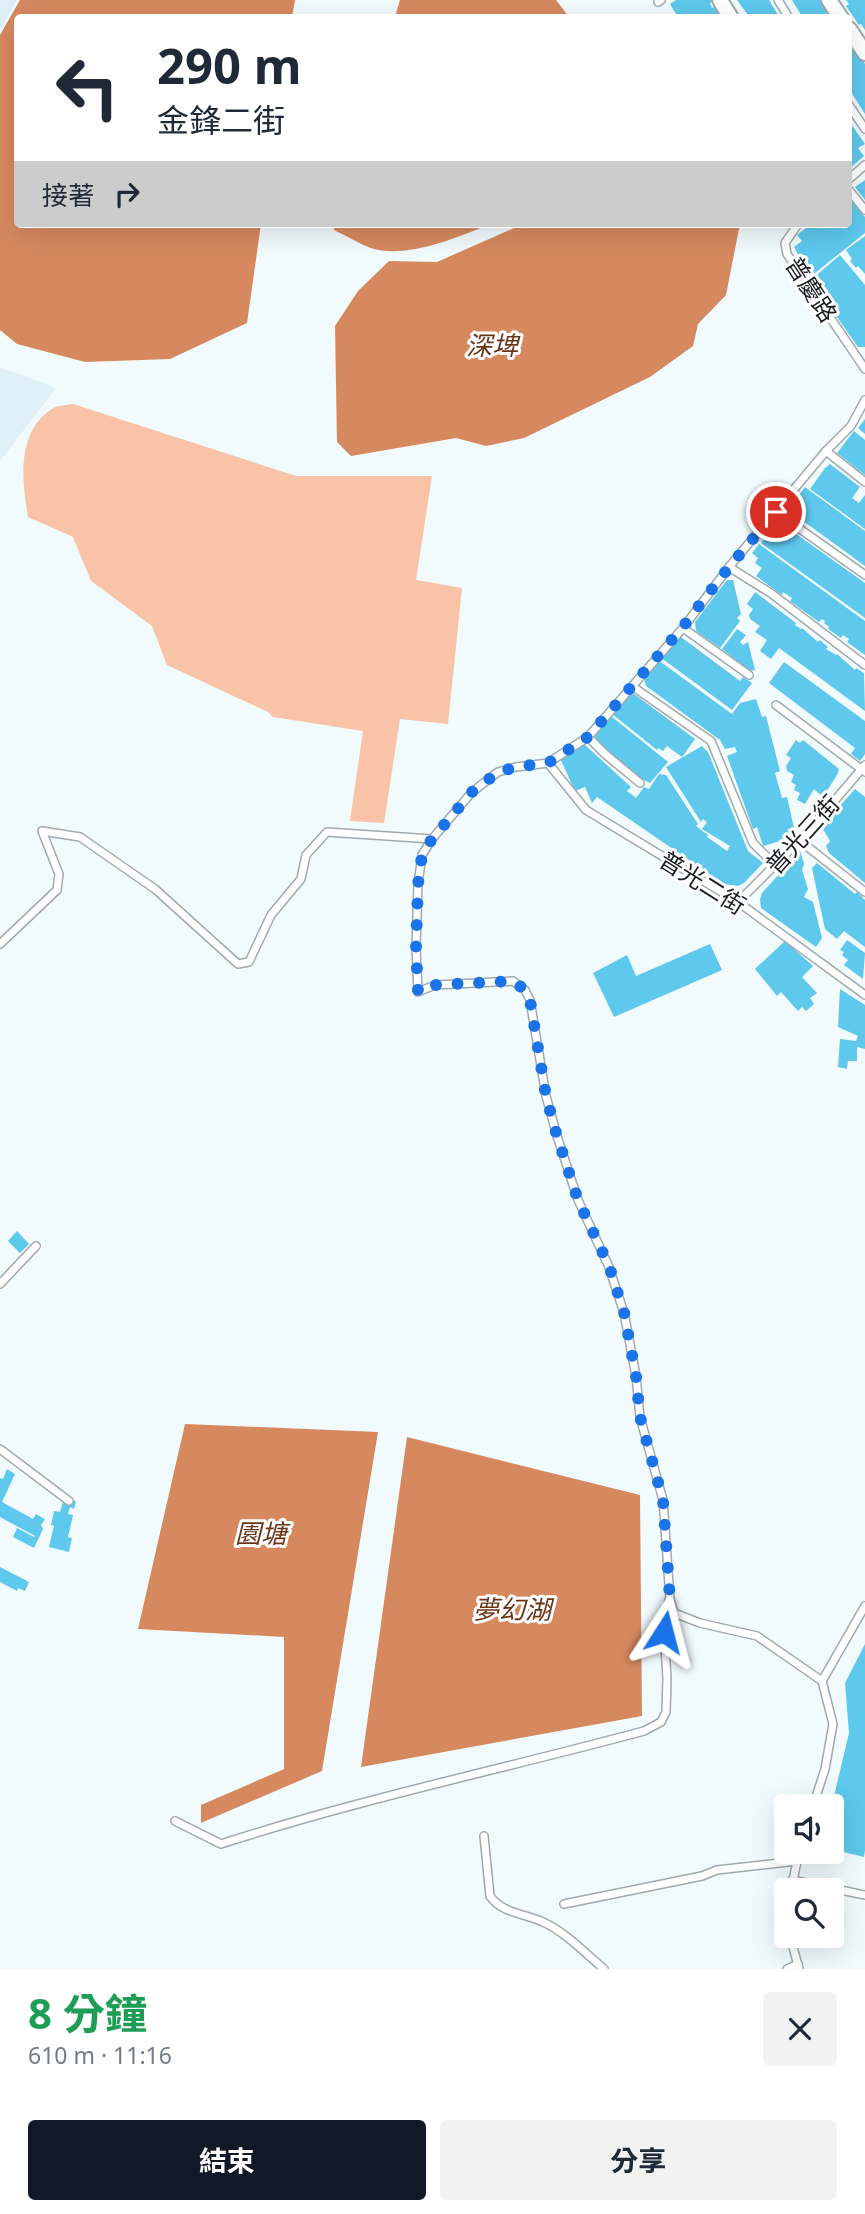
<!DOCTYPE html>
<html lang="zh-TW">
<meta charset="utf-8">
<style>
body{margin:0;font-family:"Noto Sans","Noto Sans TC",sans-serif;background:#f2f2f3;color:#1f2937;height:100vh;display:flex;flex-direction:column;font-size:26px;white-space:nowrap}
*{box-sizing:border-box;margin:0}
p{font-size:23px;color:#747a83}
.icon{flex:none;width:38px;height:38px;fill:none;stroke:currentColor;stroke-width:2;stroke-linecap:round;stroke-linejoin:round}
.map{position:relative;height:1969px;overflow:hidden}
.panel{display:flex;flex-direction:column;background:#fff;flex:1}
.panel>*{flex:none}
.guide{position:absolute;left:14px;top:14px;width:838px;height:214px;border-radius:7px;box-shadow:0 7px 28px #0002;background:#fff;color:#1f2937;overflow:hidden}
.controls{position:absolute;left:774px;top:1794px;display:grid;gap:14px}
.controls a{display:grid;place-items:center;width:70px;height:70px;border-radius:7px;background:#fff;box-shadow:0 7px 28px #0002;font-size:35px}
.pin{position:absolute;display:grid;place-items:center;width:60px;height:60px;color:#fff;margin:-30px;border:4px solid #fff;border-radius:50%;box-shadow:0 2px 7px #0007}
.me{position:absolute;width:77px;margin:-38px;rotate:9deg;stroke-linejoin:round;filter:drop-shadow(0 0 5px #0008)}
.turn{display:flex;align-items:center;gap:24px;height:147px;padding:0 28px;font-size:32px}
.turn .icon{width:91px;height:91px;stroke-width:2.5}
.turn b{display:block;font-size:49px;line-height:60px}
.then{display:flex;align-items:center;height:66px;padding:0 28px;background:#0003;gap:14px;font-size:26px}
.round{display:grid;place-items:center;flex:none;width:74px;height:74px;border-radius:7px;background:#f2f2f3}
.head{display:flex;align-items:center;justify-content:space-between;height:119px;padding:0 28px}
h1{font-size:42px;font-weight:700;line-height:52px;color:#1e9e55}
.action{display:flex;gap:14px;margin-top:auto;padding:14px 28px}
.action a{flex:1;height:80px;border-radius:7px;background:#111827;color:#fff;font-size:28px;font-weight:700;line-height:80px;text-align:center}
.action a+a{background:#f2f2f3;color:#1f2937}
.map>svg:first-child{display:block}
.built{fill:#dff0f7}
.green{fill:#f8c3a7}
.water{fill:#d6895f}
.building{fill:#5ec8ed}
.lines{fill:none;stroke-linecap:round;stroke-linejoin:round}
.lane-casing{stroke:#a0a9ac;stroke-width:10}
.street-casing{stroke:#a0a9ac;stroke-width:18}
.lane{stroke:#fff;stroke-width:7}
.street{stroke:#fff;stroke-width:14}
.route{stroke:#1a73e8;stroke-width:12;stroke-dasharray:0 21.6}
.labels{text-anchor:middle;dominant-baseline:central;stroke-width:6;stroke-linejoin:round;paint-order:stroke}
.street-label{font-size:24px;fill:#1b1e20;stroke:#fff}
.water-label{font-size:26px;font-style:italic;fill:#693618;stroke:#fff}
</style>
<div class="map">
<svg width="865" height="1969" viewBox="0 0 865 1969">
<rect width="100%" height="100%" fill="#f1fafd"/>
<g class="built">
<path d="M0,0h17l-17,30z"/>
<path d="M0,367l56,21 -56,73z"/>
</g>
<path class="green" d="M73,404l223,72h136l-16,104 46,8 -14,136 -48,-5 -16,104 -34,-2 13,-90 -90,-14 -5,-5 -101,-47 -15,-39 -61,-45 -18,-44 -45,-20c-6,-36 -12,-85 24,-108 5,-4 15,-4 21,-5z"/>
<g class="water">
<path d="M20,0h275l-3,17 -274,1v206h243l-14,99 -77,36 -85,3 -68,-18 -17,-14v-295z"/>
<path d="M400,0h156l13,17h-174z"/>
<path d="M335,224h156c-33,13 -81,34 -117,25 -13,-4 -27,-13 -40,-19z"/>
<path d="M523,224l53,2 7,-2h157l-14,71 -28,29 -5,22 -43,31 -126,61 -38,8 -30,-8 -105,18 -14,-14 -2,-116 23,-35 31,-30 48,1z"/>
<path d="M185,1424l193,8 -56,339 -121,52v-18l83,-36v-132l-146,-8z"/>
<path d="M407,1437l233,58 2,221 -281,51z"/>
</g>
<g class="building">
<path d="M676,0h38l-4,3 2,5 8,-5 10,15h-48l-6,-4 -6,-10z"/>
<path d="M737,0h32l11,18h-30z"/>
<path d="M792,0h29l10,15 5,3h-33z"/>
<path d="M846,0h19v30l-4,-6 -2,1 -13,-19 3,-2z"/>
<path d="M849,42l3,5 2,-1 11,18v50l-16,-25z"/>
<path d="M849,121l16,23 -7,4 6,8 -15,13z"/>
<path d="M865,180v20l-10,-13z"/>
<path d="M849,198l16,19v16l-55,44 -16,-30 8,-6 -5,-6 14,-11h38z"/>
<path d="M865,236v38l-7,-8 -2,2 -6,-7 2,-2 -6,-9z"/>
<path d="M840,255l25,30v62h-7l-47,-67z"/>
<path d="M865,419v15l-7,-6z"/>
<path d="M854,431l11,9v35l-28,-22z"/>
<path d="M830,464l30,23 -8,11 7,5 6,-8v34l-55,-40 15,-21z"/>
<path d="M805,487l60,44v35l-77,-56z"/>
<path d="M778,521l87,62v35l-104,-75z"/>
<path d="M759,544l106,77v34l-18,-13 2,-3 -6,-4 -2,3 -13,-9 1,-2 -5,-4 1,-2 -3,-2 -3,3 -29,-21 2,-3 -9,-6 -1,3 -26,-19 6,-8 -7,-5 3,-5 -6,-5z"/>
<path d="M727,580h6l8,34 -4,4 3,3 -20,27 -24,-17 -1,-9z"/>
<path d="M755,592l41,31 -1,2 6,4 1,-1 16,14 2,-2 8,7 -2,2 10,6 1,-1 18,16 1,-2 8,5 1,38 -86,-63 -8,11 -11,-8 7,-11 -12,-8 5,-6 -10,-7 -1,-4 4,-6 -6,-5z"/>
<path d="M737,629l9,6 -6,7 3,3 5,-3 7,28 -5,1 -28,-22z"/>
<path d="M681,637l59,44 3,-4 9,6 -20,27 -72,-53 15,-19z"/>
<path d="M658,660l74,54 8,-11 16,-4 6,18 4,-1 14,55 -5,2 7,25 5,-1 7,31 -6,1 2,9 -27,8 -6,-19 -4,2 -26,-73 10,-4 -2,-5 -10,2 -5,-9 -74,-54 -2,-8z"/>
<path d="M784,662l81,59v33l-5,7 -9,-7 4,-6 -86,-65z"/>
<path d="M634,694l61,45 -13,18 -15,-11 -4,5 -5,-3 -1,2 -45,-36 15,-18z"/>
<path d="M611,716l57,46 -18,21 -10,-5 -43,-36 -2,-7z"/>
<path d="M796,740l4,3 3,-3 36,29 -2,6 -14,22 -9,-8 -9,15 -8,-4 3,-7 -6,-3 2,-5 -5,-3 3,-7 -7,-4 -1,-5 5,-8 -5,-3z"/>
<path d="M579,744l6,1 46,42 -4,4 9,7 8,-11 5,2 10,-15 7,1 32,49 -2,2 12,9 -1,2 20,14 3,-5 -28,-17 5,-7 -4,-3 -2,3 -35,-55 36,-21 6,6 40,99 15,12 -19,20 -6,3 -14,-2 -127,-87 -5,6 -7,-16 -10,4 -16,-35z"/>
<path d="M855,789l10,8v86l-36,-30 -3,-7 4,-5 -7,-12 1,-5z"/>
<path d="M800,851l4,13 -2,6 6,19 -4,8 9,5 9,36 -6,9 -55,-39 -1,-9 2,-6z"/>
<path d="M817,863l38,31 2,-2 8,8v47l-21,-16 -7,8 -12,-10 -13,-61z"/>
<path d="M847,940l18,13 -2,26 -19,-14 4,-5 -6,-5 2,-3 -4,-2z"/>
<path d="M785,941l28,25 -11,11 15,16 -7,5 4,6 -8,7 -4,-4 -4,4 -17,-19 -4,4 -22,-27z"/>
<path d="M710,944l12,26 -108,47 -21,-44 34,-18 9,21z"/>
<path d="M840,989l25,16v44l-8,-2v14h-9l-1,8 -9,-2 2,-28 16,2 2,-5 -20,-9z"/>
<path d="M17,1231l12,13 -9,9 -12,-12z"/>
<path d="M7,1469l8,5 -13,28 31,17 3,-5 9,5 -4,6 2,4 -9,19 -21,-11 4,-9 17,9 1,-1 -35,-19v-39l3,1z"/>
<path d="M64,1499l12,2 -2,8 -4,-2 -2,7 5,1 -5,22 4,1 -3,14 -20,-5 5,-21 -3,-1 3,-14 6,1z"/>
<path d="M0,1567l29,15 -4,9 -7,-3 -1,3 -17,-9z"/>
<path d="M865,1644v206l-1,7 -33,-8v-40l18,-76 -4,-50z"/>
</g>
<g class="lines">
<g class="lane-casing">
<g id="lane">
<path d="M778,0l11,18"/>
<path d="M658,2l3,-2"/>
<path d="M849,105l16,24"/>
<path d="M849,179l16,-14"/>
<path d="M849,190l16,20"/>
<path d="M798,224l-13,19 2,11 78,115"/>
<path d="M826,451l39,31"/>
<path d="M776,512l89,63"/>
<path d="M729,567l43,27 93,71"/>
<path d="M683,628l66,47"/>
<path d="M632,686l79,55 42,102 22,22"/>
<path d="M776,705l89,67"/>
<path d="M588,737l17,17 35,29"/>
<path d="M548,763l38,47 152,92 127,93"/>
<path d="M799,840l66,52"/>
<path d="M738,902l69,-69 58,-68"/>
<path d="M0,944l57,-54 2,-16 -17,-43 38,6 75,52 83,75 11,-2 22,-47 30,-36 5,-24 21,-23 105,7"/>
<path d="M0,1284l36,-38"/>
<path d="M0,1449l69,52"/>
<path d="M822,1681l-65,-45 -57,-13 -26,-10 -4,-14 -7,-99 -23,-83 -4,-41 -12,-63 -15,-46 -31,-67 -21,-64 -11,-40 -16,-96 -5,-10 -12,-9 -78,4 -17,7 -2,-44 2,-64 4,-29 10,-16 40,-47 26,-20 18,-5 32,-4 40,-26 95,-109 46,-61 97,-116 25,-25 14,-26"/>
<path d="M822,1681l43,-75"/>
<path d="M813,1806l12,-37 8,-45 -11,-43"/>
<path d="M175,1821l46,23c139,-45 282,-75 423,-113l17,-9 5,-10 1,-34 -3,-46 5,-32"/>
<path d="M484,1836l6,60c11,17 36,18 53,26 21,9 43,32 61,47"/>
<path d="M792,1880l73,15"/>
<path d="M791,1890l8,-38"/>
<path d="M564,1904l138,-28 15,-6 80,-9"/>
<path d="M790,1936l9,33"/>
<path d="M787,1969l11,-5"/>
</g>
</g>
<g class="street-casing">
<g id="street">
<path d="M720,0l11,18"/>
<path d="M829,0l12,18"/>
<path d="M849,29l16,24"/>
</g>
</g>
<use href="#lane" class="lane"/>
<use href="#street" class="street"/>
</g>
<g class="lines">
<path class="route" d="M664,1632l6,-33 -7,-99 -23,-83 -4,-41 -12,-64 -15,-46 -31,-66 -21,-64 -11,-40 -16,-96 -5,-10 -12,-9 -78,4 -17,7 -2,-44 2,-64 4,-29 10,-16 40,-47 26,-20 18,-5 32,-4 40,-26 94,-109 47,-61 47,-55"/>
</g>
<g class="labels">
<g class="street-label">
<text transform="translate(812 289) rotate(57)">普慶路</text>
<text transform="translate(802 834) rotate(-48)">普光三街</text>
<text transform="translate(703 882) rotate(32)">普光二街</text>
</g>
<g class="water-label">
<text x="492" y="345">深埤</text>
<text x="261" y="1533">園塘</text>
<text x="512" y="1609">夢幻湖</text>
</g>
</g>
</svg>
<div class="controls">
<a><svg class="icon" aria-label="sound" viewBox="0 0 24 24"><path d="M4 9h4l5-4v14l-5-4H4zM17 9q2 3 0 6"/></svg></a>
<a><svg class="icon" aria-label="search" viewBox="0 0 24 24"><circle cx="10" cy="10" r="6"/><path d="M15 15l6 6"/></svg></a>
</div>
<div class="pin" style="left:776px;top:512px;background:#d93025"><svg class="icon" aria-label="arrive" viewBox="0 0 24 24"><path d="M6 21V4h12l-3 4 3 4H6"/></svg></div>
<svg class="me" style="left:664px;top:1632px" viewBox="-20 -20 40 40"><path d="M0-17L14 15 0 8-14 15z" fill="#1a73e8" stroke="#fff" stroke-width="4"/></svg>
<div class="guide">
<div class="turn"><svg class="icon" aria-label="left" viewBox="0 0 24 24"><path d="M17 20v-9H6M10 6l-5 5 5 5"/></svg><div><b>290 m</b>金鋒二街</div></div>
<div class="then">接著<svg class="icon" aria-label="right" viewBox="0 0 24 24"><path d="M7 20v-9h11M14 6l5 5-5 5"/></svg></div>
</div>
</div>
<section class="panel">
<div class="head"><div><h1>8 分鐘</h1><p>610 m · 11:16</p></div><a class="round"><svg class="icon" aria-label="close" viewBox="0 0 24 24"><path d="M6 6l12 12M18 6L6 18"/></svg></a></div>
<div class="action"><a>結束</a><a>分享</a></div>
</section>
